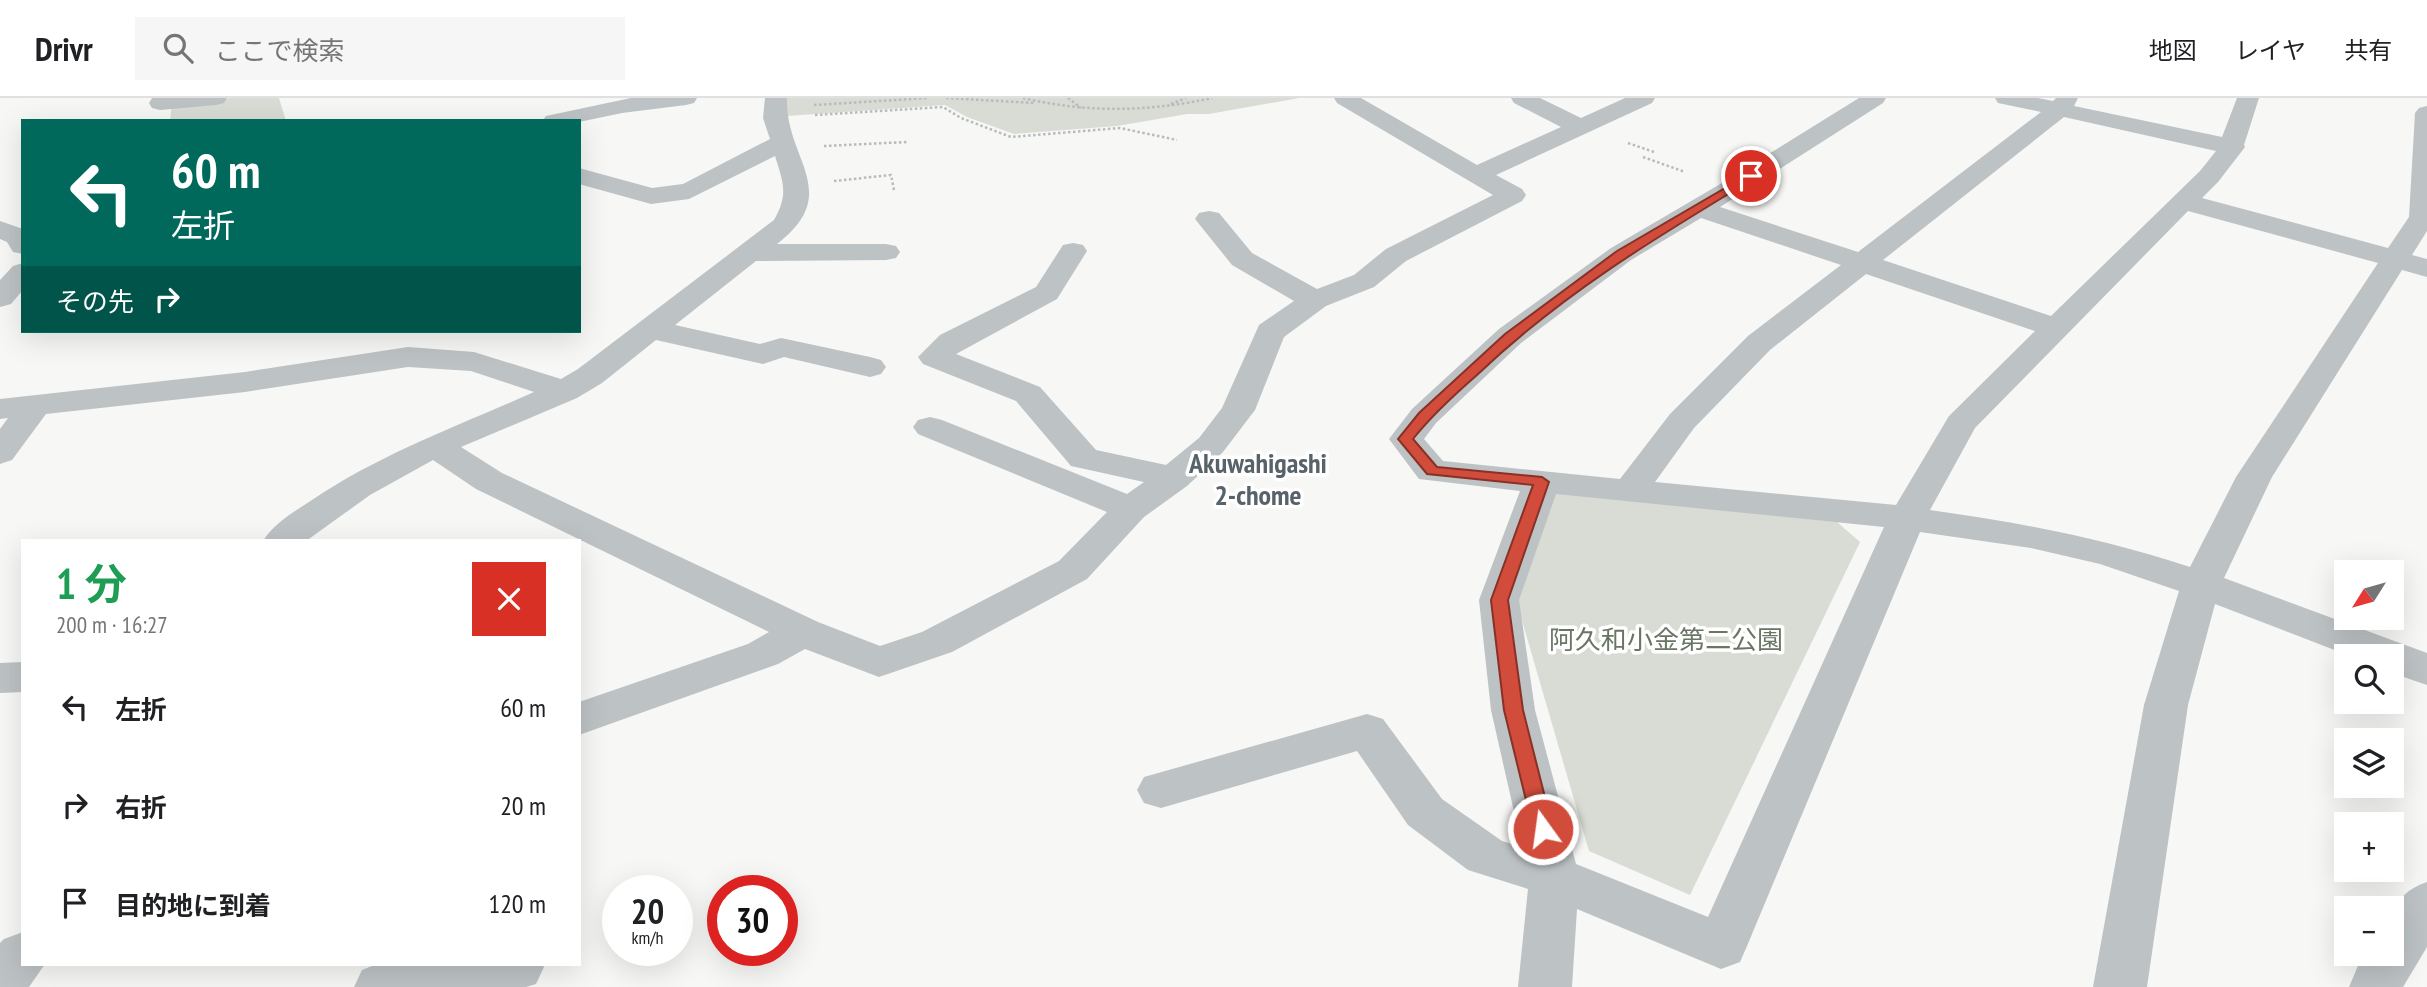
<!DOCTYPE html>
<html lang="ja">
<meta charset="utf-8">
<style>
body{margin:0;font-family:"PT Sans Narrow","Noto Sans JP",sans-serif;background:#f6f6f6;color:#202124;height:100vh;display:flex;flex-direction:column;font-size:26px;white-space:nowrap}
*{box-sizing:border-box;margin:0}
p{font-size:23px;color:#757577}
.icon{flex:none;width:38px;height:38px;fill:none;stroke:currentColor;stroke-width:2;stroke-linecap:round;stroke-linejoin:round}
.map{position:relative;flex:1;overflow:hidden}
.side{position:absolute;left:21px;top:441px;width:560px;height:427px;display:flex;flex-direction:column;background:#fff;border-radius:0px;box-shadow:0 7px 28px #0002}
.side>*{flex:none}
.guide{position:absolute;left:21px;top:21px;width:560px;height:214px;border-radius:0px;box-shadow:0 7px 28px #0002;background:#00695c;color:#fff;overflow:hidden}
.needle{width:46px;rotate:233deg}
.controls{position:absolute;left:2334px;top:462px;display:grid;gap:14px}
.controls a{display:grid;place-items:center;width:70px;height:70px;border-radius:0px;background:#fff;box-shadow:0 7px 28px #0002;font-size:35px}
.speed{position:absolute;left:602px;top:777px;display:flex;gap:14px;font-size:35px;font-weight:700;text-align:center}
.speed>*{display:grid;place-content:center;width:91px;height:91px;border-radius:50%;background:#fff;box-shadow:0 7px 28px #0002;line-height:1}
.speed small{font-size:18px;font-weight:400}
.speed .limit{border:10px solid #d22;background:#fff;color:#111}
.pin{position:absolute;display:grid;place-items:center;width:60px;height:60px;color:#fff;margin:-30px;border:4px solid #fff;border-radius:50%;box-shadow:0 2px 7px #0007}
.me{position:absolute;width:77px;margin:-38px;rotate:346deg;stroke-linejoin:round;filter:drop-shadow(0 0 5px #0008)}
.turn{display:flex;align-items:center;gap:24px;height:147px;padding:0 35px;font-size:32px}
.turn .icon{width:91px;height:91px;stroke-width:2.5}
.turn b{display:block;font-size:49px;line-height:60px}
.then{display:flex;align-items:center;height:66px;padding:0 35px;background:#0003;gap:14px;font-size:26px}
.round{display:grid;place-items:center;flex:none;width:74px;height:74px;border-radius:0px;background:#f6f6f6}
.head{display:flex;align-items:center;justify-content:space-between;height:119px;padding:0 35px}
h1{font-size:42px;font-weight:700;line-height:52px;color:#1e9e55}
ul{padding:0;list-style:none}
li{display:flex;align-items:center;gap:21px;height:98px;padding:0 35px}
li div{flex:1}
li b{display:block;font-size:26px}
li em{font-style:normal}
header{display:flex;align-items:center;gap:42px;box-sizing:border-box;height:98px;padding:0 35px;background:#fff;border-bottom:2px solid #e0e0e0}
header strong{font-size:33px}
nav{display:flex;gap:38px;margin-inline-start:auto;font-size:24px}
.search{width:490px;height:63px;background:#f6f6f6;display:flex;align-items:center;gap:18px;box-sizing:border-box;padding:0 24px;border-radius:0px;color:#757577;font-size:26px}
.map>svg:first-child{display:block}
.green{fill:#d8dcd4}
.lines{fill:none;stroke-linecap:round;stroke-linejoin:round}
.path{stroke:#b7bbbd;stroke-width:2.5;stroke-dasharray:2.5 2.5;stroke-linecap:butt}
.minor{fill:#bdc2c4;fill-rule:evenodd}
.route{fill:#d14c3b;stroke:#883126;stroke-width:2}
.labels{text-anchor:middle;dominant-baseline:central;stroke-width:7;stroke-linejoin:round;paint-order:stroke}
.park-label{font-size:26px;fill:#697664;stroke:#fff}
.neighbourhood-label{font-size:28px;font-weight:bold;fill:#576369;stroke:#fff}
</style>
<header>
<strong>Drivr</strong>
<div class="search"><svg class="icon" aria-label="search" viewBox="0 0 24 24"><circle cx="10" cy="10" r="6"/><path d="M15 15l6 6"/></svg>ここで検索</div>
<nav><a>地図</a><a>レイヤ</a><a>共有</a></nav>
</header>
<div class="map">
<svg width="2427" height="889" viewBox="0 0 2427 889">
<rect width="100%" height="100%" fill="#f7f7f5"/>
<g class="green">
<path d="M232,0h47l7,23h-116l2,-18z"/>
<path d="M784,0h515l-90,16h-22l-70,12 -103,8 -47,-17 -22,-12 -159,11z"/>
<path d="M1551,394l286,30 23,20 -170,353 -101,-44 -75,-258z"/>
</g>
<g class="lines">
<g class="path">
<path d="M946,0l88,5"/>
<path d="M1023,0c64,15 125,14 189,0"/>
<path d="M1068,0l13,10"/>
<path d="M1171,6l15,-6"/>
<path d="M814,7l114,-7"/>
<path d="M815,17l128,-8 18,11 50,19 109,-9 57,12"/>
<path d="M1628,45l26,9"/>
<path d="M824,48l83,-4"/>
<path d="M1643,59l42,15"/>
<path d="M834,83l57,-6 3,15"/>
</g>
<g class="minor">
<path d="M152,0h75l-3,5 -8,2 -56,5 -8,-2 -3,-5z"/>
<path d="M697,0l-3,5 -8,2 -64,8 -43,9 -37,-1 4,-5 85,-18z"/>
<path d="M765,0h22c-2,62 57,94 -10,146h109l10,2 4,6 -4,6 -10,2 -130,1 -81,64 85,19 21,-6 89,19 11,3 5,7 -5,7 -11,3 -86,-20 -21,7 -107,-24 -54,43 -25,15 -116,49 41,26 316,149 62,24 42,-14 137,-71 48,-49 -189,-78 -5,-7 5,-7 12,-3 12,3 185,74 17,-12 -73,-16 -55,-65 -93,-37 -5,-7 22,-22 96,-48 27,-42 10,-2 10,2 4,6 -30,48 -101,55 84,33 56,63 70,15 33,-27 23,-30 37,-83 35,-24 -62,-36 -37,-46 4,-6 10,-2 10,2 33,40 65,36 37,-14 32,-26 107,-54 -156,-92 -3,-5h27l116,67 84,-38 -47,-24 -3,-5h29l41,20 44,-20h30l-3,5 -156,72 26,14 4,6 -4,6 -116,60 -32,26 -48,19 -42,31 -29,73 -32,42 -36,34 -43,31 -57,62 -135,73 -73,25 -74,-28 -27,15 -199,71v-33l169,-58 21,-12 -293,-143 -43,-29 -63,35 -64,46h-43c11,-18 32,-30 49,-41 70,-47 146,-74 222,-108l-63,-21 -63,-4 -163,25 -199,22 -34,46 -12,4v-35l8,-11 -8,1v-20l245,-27 163,-25 66,5 87,27 17,-10 196,-149c15,-26 9,-38 1,-64l-86,43 -38,5 -72,-20v-16l73,20 31,-4 87,-45 -7,-21z"/>
<path d="M1859,0h27l-3,5 -163,104 138,45 183,-140 -43,-9 -3,-5h43l15,3 3,-3h22l-4,8 148,31 15,-39h22l-15,47 1,2 -27,35 -16,16 186,50 21,-31 6,-104 4,-5 8,-2v125l-15,24 15,4v18l-25,-7 -130,207 -48,101 203,75v32l-35,-12v-17h-42l-135,-52 -27,101 -41,282h-54l51,-282 35,-114 -79,-27 -69,-16 -111,-16 -173,414 -7,16 -19,7 -144,-60 -5,78h-54l10,-98 -60,-19 -60,-45 -51,-74 -196,57 -17,-5 -7,-13 7,-13 223,-63 16,5 59,80 60,42 20,6 -31,-137 -12,-110 41,-109 -101,-12 -30,-40 23,-30 87,-80 112,-81 111,-65zM2064,19l152,34 -16,20 -149,145 -168,-56zM2188,113l190,52 -142,214 -46,90c-89,-29 -167,-44 -260,-57l45,-82zM1701,120l140,47 -93,71 -78,78 -50,65 -177,-18 -19,-22 12,-16 85,-80 110,-83zM1866,176l169,57 -86,85 -53,89 -241,-23 39,-54 76,-78zM1556,396l328,33 -176,390 -132,-53 -41,-154 -16,-110z"/>
<path d="M0,123l23,8v25l-10,-2 -6,-10 -7,-3z"/>
<path d="M23,165v27l-12,14 -11,3v-27l13,-14z"/>
<path d="M23,564v30l-23,1v-30z"/>
<path d="M2427,784v65l-24,40h-54l14,-33h29c0,-35 -3,-59 35,-72z"/>
<path d="M23,834v32h22l-16,23h-29v-44l4,-4z"/>
<path d="M377,866h165l2,3 -8,17 -10,3h-172l8,-17z"/>
</g>
</g>
<path class="route" d="M1751,75l6,3 -2,2c-100,60 -193,116 -278,197 -23,20 -45,40 -64,64l24,28 105,10 7,5 -41,118 15,110 30,119 -3,6 -7,2 -7,-2 -3,-6 -29,-119 -13,-110 42,-115 -106,-11 -29,-35 21,-26 86,-79 112,-83z"/>
<g class="labels">
<g class="park-label">
<text x="1666" y="541">阿久和小金第二公園</text>
</g>
<g class="neighbourhood-label">
<text x="1258" y="364">Akuwahigashi<tspan x="1258" dy="32">2-chome</tspan></text>
</g>
</g>
</svg>
<div class="controls">
<a><svg class="needle" viewBox="-14 -14 28 28"><path d="M0-13l5 13h-10z" fill="#e53935"/><path d="M0 13l5-13h-10z" fill="#757577"/></svg></a>
<a><svg class="icon" aria-label="search" viewBox="0 0 24 24"><circle cx="10" cy="10" r="6"/><path d="M15 15l6 6"/></svg></a>
<a><svg class="icon" aria-label="layers" viewBox="0 0 24 24"><path d="M12 4l9 5-9 5-9-5zM3 14l9 5 9-5"/></svg></a>
<a>+</a>
<a>−</a>
</div>
<div class="speed"><div>20<small>km/h</small></div><div class="limit">30</div></div>
<div class="pin" style="left:1751px;top:78px;background:#d93025"><svg class="icon" aria-label="arrive" viewBox="0 0 24 24"><path d="M6 21V4h12l-3 4 3 4H6"/></svg></div>
<svg class="me" style="left:1543px;top:731px" viewBox="-20 -20 40 40"><circle r="17" fill="#d14c3b" stroke="#fff" stroke-width="3"/><path d="M0-11L8 9 0 5-8 9z" fill="#fff"/></svg>
<div class="guide">
<div class="turn"><svg class="icon" aria-label="left" viewBox="0 0 24 24"><path d="M17 20v-9H6M10 6l-5 5 5 5"/></svg><div><b>60 m</b>左折</div></div>
<div class="then">その先<svg class="icon" aria-label="right" viewBox="0 0 24 24"><path d="M7 20v-9h11M14 6l5 5-5 5"/></svg></div>
</div>
<section class="side">
<div class="head"><div><h1>1 分</h1><p>200 m · 16:27</p></div><a class="round" style="background:#d93025;color:#fff"><svg class="icon" aria-label="close" viewBox="0 0 24 24"><path d="M6 6l12 12M18 6L6 18"/></svg></a></div>
<ul>
<li><svg class="icon" aria-label="left" viewBox="0 0 24 24"><path d="M17 20v-9H6M10 6l-5 5 5 5"/></svg><div><b>左折</b></div><em>60 m</em></li>
<li><svg class="icon" aria-label="right" viewBox="0 0 24 24"><path d="M7 20v-9h11M14 6l5 5-5 5"/></svg><div><b>右折</b></div><em>20 m</em></li>
<li><svg class="icon" aria-label="arrive" viewBox="0 0 24 24"><path d="M6 21V4h12l-3 4 3 4H6"/></svg><div><b>目的地に到着</b></div><em>120 m</em></li>
</ul>
</section>
</div>
